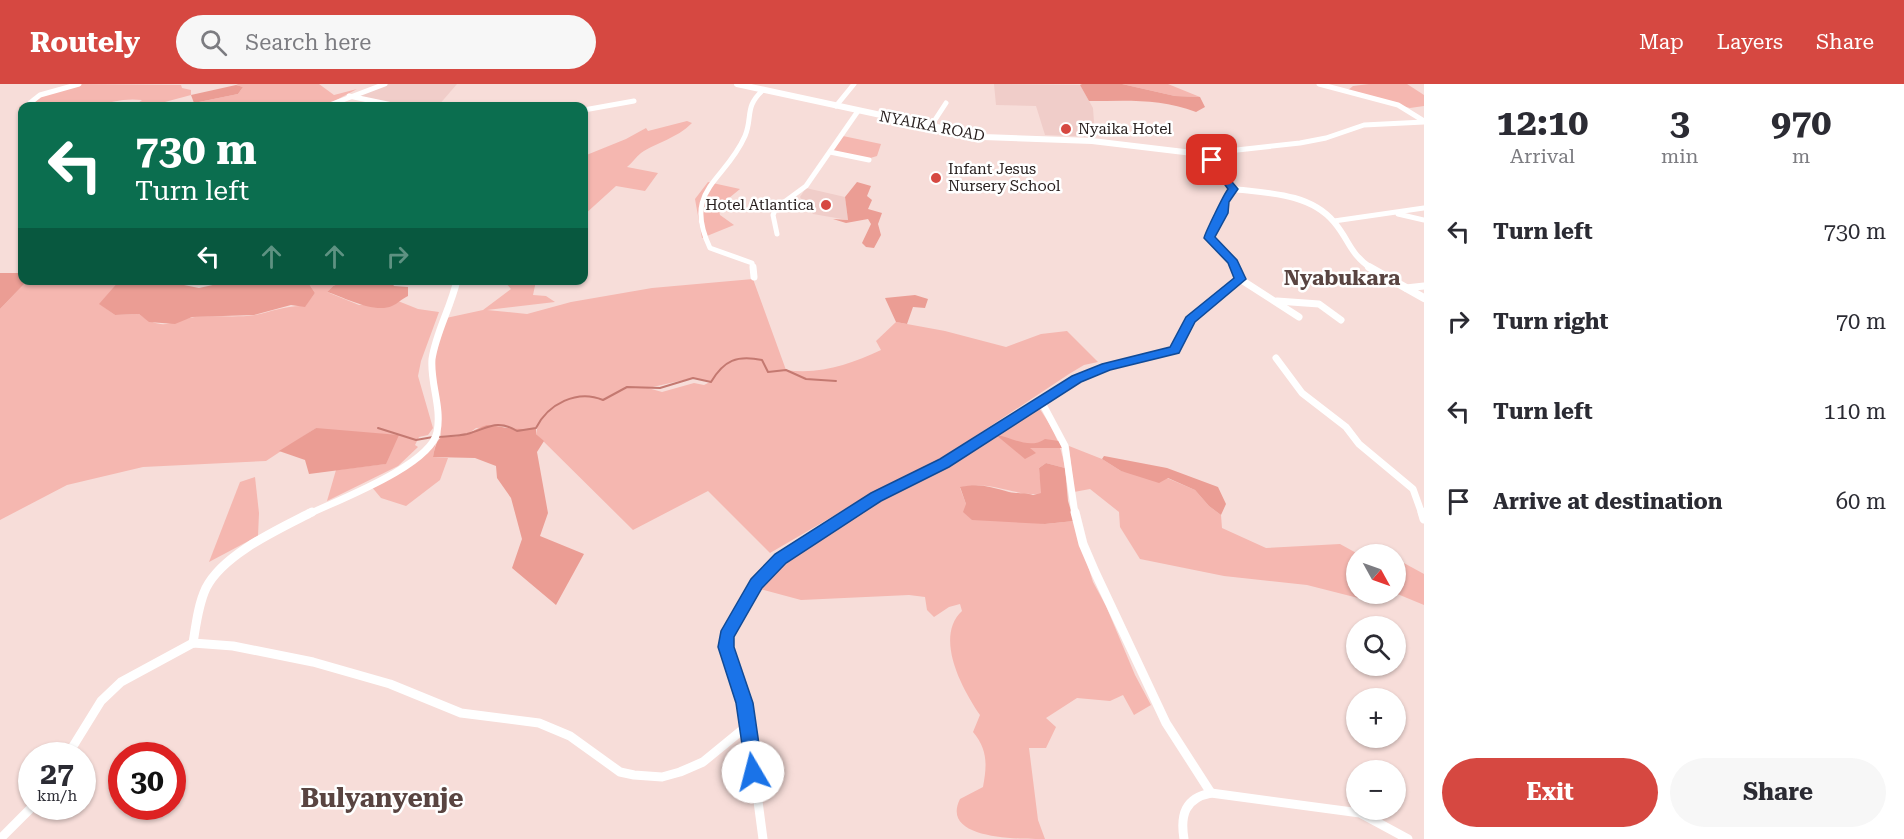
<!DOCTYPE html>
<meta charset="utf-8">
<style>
body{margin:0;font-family:"Roboto Serif",serif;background:#f7f7f7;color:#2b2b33;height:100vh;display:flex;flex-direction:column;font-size:22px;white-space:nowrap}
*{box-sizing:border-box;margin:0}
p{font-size:20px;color:#7c7c81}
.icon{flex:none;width:33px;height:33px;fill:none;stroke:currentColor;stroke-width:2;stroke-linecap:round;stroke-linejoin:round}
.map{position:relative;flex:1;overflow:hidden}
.details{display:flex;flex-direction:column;background:#fff;width:480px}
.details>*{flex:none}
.guide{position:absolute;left:18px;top:18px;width:570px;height:183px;border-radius:12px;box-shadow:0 2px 4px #0004;background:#0b6e4f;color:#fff;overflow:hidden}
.needle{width:39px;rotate:130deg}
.controls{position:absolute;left:1346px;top:460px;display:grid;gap:12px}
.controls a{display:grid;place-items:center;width:60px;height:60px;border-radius:50%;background:#fff;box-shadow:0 2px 4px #0004;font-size:30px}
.speed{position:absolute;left:18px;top:658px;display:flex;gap:12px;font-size:30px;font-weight:700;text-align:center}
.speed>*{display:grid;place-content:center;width:78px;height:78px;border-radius:50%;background:#fff;box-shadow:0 2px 4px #0004;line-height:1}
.speed small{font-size:15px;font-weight:400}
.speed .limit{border:9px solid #d22;background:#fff;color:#111}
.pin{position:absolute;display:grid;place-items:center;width:51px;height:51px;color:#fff;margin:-26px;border-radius:12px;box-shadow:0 3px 9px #0006}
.me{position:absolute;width:66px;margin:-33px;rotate:352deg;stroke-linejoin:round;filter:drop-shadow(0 0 4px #0008)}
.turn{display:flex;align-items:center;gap:21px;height:126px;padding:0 18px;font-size:27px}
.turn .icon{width:78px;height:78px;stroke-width:2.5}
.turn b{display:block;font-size:42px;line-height:51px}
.lanes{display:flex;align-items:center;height:57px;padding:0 18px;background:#0003;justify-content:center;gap:30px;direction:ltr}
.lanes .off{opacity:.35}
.eta{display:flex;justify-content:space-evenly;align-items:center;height:102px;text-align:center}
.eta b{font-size:36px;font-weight:700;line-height:42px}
.primary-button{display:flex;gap:12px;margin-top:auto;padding:12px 18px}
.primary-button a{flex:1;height:69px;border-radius:36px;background:#d64841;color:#fff;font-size:24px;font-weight:700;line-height:69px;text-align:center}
.primary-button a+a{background:#f7f7f7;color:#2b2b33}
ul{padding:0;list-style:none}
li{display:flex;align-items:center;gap:18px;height:90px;padding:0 18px}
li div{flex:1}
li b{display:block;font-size:22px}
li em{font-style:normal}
header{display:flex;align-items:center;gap:36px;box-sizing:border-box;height:84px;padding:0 30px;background:#d64841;color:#fff}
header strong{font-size:28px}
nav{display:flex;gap:33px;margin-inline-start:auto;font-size:21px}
.search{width:420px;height:54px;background:#f7f7f7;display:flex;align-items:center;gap:15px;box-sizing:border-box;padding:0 21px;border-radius:33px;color:#7c7c81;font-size:22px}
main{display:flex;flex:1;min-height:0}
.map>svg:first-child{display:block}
.built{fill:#f0cdc9}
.green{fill:#f5b7b0;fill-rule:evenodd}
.forest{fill:#eb9d94}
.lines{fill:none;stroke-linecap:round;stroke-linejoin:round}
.stream{stroke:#c47971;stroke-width:2}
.minor-far2{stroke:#fff;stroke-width:5}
.minor-far1{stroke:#fff;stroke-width:7}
.minor{stroke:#fff;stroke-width:9}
.tertiary-far1{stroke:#fff;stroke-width:6}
.tertiary{stroke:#fff;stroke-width:8}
.route{fill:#1a73e8;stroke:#114b97;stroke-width:1.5}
.poi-dot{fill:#d64841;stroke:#fff;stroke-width:2}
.labels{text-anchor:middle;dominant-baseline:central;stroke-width:5;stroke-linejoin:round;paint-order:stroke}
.far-street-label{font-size:15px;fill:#271e1d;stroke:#fff}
.far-poi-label{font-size:15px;fill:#271e1d;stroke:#fff;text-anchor:start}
.quarter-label{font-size:21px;font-weight:bold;fill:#594441;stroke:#fff}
.near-quarter-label{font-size:26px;font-weight:bold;fill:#594441;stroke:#fff}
</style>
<header>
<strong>Routely</strong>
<div class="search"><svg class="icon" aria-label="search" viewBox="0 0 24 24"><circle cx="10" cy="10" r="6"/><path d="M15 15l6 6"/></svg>Search here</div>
<nav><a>Map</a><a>Layers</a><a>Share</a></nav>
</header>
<main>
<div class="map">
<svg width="1424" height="755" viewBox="0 0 1424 755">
<rect width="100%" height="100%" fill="#f7ddd9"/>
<g class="built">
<path d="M389,0h68l-19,22 -45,-2 -38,-8z"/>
<path d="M994,0l86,1 13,23 2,29 -50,-2 -9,-29 -40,-1z"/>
<path d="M806,104l39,9 3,23 -35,-6 -13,-17z"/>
</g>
<g class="green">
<path d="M79,0l102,1 1,3 9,2v5l-41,11h-16l8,-6c-18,-2 -30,2 -47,6 -16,5 -54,0 -73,0v9l-3,-8 13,-8z"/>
<path d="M238,0h81l15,11 23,-6 -32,17h-132l1,-3 44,-9 5,-7 -7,-2z"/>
<path d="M1122,0h46l32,13 -25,-1z"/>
<path d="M1369,0h38l17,11v11l-14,2 -63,-17 6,-5z"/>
<path d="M687,37l5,2c-16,16 -35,19 -51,30 -5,4 -9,10 -14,14l31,6 -13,18 -29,-5 -32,29v-59l42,-17 20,-11 2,3z"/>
<path d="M843,52l38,8 -4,12 -10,3 -35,-7z"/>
<path d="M708,98l32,7 -22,18 2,8 14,10 -32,13 -7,-39z"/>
<path d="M753,195l33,91c34,5 65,-6 95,-20l-5,-9 20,-19 49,9 61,16 35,-13 26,-3 31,31 -14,3 -15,9 -134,89 -69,34 -96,56 -62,-62 -75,39 -97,-96 2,-10 -2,4 -19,3 -8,-5 -33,2 -8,6 -27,2 -11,-80 16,-38 37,-8 28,-21 -7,-8h32l-3,14 13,1 9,6 -68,8 40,4 44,-12 81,-14zM693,294l17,4 -6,3 -10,-2 -32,9 -14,-4z"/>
<path d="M27,197h93l-20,23 15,11 24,-1c25,19 33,6 56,3 20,-2 41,1 60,-2 18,-4 32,-10 50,-9l10,-13 -8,-12h41l-15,5 -6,6 32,13 39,-4 20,8 21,3 -18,49 -3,15 15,52 -5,7 -9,2 -4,8 3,2 -20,19 -71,35 9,-31 49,-6 -69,-36 -50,33 -123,6 -76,18 -67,35v-211z"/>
<path d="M1036,320c15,20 25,39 29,64l-19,-5 -7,5 1,10 6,15c-29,6 -57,-15 -86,-5l6,16 79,20 29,-3 19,61 13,24 29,69 16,30 -17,10 -11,-20 -13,6 -33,-3 -31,20 10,9 -10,21h-17l9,72 7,19c-29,0 -105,0 -85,-40l23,-12c4,-22 5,-37 -10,-55l7,-17c-18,-26 -46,-78 -18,-104l-2,-7 -11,3 -15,10 -7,-7 -2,-13 -16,-2 -108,5 -45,-12 24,-26 145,-87z"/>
<path d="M436,357l-3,16 15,1 -8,22 -34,26 -25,-8 -10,-12z"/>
<path d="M1069,362l33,13 19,12 46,7 28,12 14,16 12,9 1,13 44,20 74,-4 20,11h-4v39h18l-4,7 -63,-16 -83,-9 -84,-17 -20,-32 -1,-15 -29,-23 -16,3z"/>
<path d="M255,393l4,36 -1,23 -49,26 31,-80z"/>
<path d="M1395,478h7l22,12v31l-29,-12z"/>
</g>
<g class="forest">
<path d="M1082,0h40l53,12 25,1 5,10 -9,5c-36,-14 -69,-11 -107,-11l-9,-16z"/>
<path d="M236,1l7,2 -5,7 -44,9 -3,-8z"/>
<path d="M857,98l14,4 -4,10 5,4 -4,9 14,4 -4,11 3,11 -7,13 -8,-1 -4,-4 9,-19 -3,-5 -22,4 -13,-4 15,1 -3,-23z"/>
<path d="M0,189h22v7l5,1 -27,28z"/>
<path d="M120,196l38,1 -1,4 12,-3 30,6 32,-7h76l8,12 -10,14 -14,-2 -37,10 -62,2 -17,7 -26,-2 -10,-8 -24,1 -16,-11z"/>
<path d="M348,196l43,1 3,5 14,1v9c-5,2 -11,8 -16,10 -18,8 -48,-9 -65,-14l6,-6z"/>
<path d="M915,211l13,4 -3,9 -12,-1 -6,17 -11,-2 -11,-24z"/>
<path d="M487,341c18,2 31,6 49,3v6l8,7 -7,11 11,61 -8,23 44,18 -28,51 -44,-37 10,-29 -11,-41 -14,-20 -1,-12 -21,-8 -42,-1c6,-33 14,-14 36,-24 6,-3 11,-6 18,-8z"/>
<path d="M316,344l83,7 -13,29 -77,10 -4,-14 -26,-9z"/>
<path d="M996,351c16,2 33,15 49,4l14,2 3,7h-32l6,5 -11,6z"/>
<path d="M1104,372l63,12 51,19 8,17 -5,11 -12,-9 -14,-16 -27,-12 -9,5 -38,-12 -19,-12z"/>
<path d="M1046,379l19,5 3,33 6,20 -29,3 -73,-4 -9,-8 3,-8 -6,-17c21,-4 29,0 49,5 9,2 15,0 24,3l8,-2 -2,-25z"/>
</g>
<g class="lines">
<g class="stream">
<path d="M378,344l38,12 17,-3"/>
<path d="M438,353c9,-1 20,-1 29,-3 20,-5 29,-16 50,-3l19,-3c12,-24 41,-39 67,-28l24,-13 33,1 33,-10 18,4c13,-22 26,-27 51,-22l6,12 18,-2 20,9 30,2"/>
</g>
<g class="minor-far2">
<path d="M1319,0l79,21 26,16"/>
<path d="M349,12l48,10"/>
<path d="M26,22l14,-11 39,-11"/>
<path d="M327,22l58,-22"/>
<path d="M836,22l18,-22"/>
<path d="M584,26l50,-9"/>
<path d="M931,42l15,-23"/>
<path d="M830,68l39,8"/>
<path d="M1201,70l99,-11 26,-5 38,-13 60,-3"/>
<path d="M1233,105l-23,49 23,24 3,7"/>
<path d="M1398,130l26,6"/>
<path d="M1334,137l90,-13"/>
<path d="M777,150l-4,-19 3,-7 30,-22 52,-75"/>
<path d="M753,185l-1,-6 -42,-15c-28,-59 15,-66 35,-112 8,-19 -1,-29 18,-46"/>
</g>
<g class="minor-far1">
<path d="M753,183l1,10"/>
<path d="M1240,195l59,38"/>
<path d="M1406,204l18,-2"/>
<path d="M1277,217l42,3 22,16"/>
<path d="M1276,274l26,35 44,34 13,17 54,45 9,25"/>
<path d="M1041,317l24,45 10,68"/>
<path d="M309,430c29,-14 122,-49 128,-82 5,-25 -7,-49 -5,-73 4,-27 19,-52 25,-79"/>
<path d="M850,430l26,-17 69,-34 131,-84 31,-12 67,-17 16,-30 50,-41 -5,-12"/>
</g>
<g class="minor">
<path d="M1075,428l8,32 12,28 71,151 45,70"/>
<path d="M1422,428l2,7"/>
<path d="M193,559c3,-18 5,-38 13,-55 17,-34 73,-59 106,-76"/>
<path d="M67,672l34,-55 20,-19 72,-39 40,3 80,16 77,22 71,29 78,10 31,13 50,36 14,3 28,2 18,-5 23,-10 44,-36"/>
<path d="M0,755l32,-32"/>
<path d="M763,755l-18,-136 -19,-56 3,-18 28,-45 24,-25 71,-47"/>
<path d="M1184,755c-4,-24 1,-41 27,-46l149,20 48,26"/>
</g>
<path class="tertiary-far1" d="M737,0l246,53 109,4 109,13 11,6 21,29c34,4 77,4 101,33 16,19 15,31 38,47"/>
<path class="tertiary" d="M1369,183l55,31"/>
</g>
<path class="route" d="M1212,74l26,31 -9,13 -1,11 -13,24 22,23 9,19 -51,43 -16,31 -69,17 -29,12 -132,85 -68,34 -95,62 -24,25 -28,49v10l19,56 10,69 -3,7 -7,2 -6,-2 -11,-76 -18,-56 3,-16 30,-52 24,-25 96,-61 69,-34 132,-83 30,-12 68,-17 16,-30 48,-39 -6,-15 -24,-25c1,-5 20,-44 24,-49l-21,-29z"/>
<g class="poi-dot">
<circle cx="1066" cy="45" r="6"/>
<circle cx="936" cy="94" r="6"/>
<circle cx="826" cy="121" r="6"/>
</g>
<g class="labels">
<g class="far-street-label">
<text transform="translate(932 42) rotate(11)">NYAIKA ROAD</text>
</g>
<g class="far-poi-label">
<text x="1078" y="45">Nyaika Hotel</text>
<text x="948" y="85">Infant Jesus<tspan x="948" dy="17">Nursery School</tspan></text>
<text x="814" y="121" text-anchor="end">Hotel Atlantica</text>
</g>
<g class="quarter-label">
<text x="1342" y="194">Nyabukara</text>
</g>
<g class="near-quarter-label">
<text x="382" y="714">Bulyanyenje</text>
</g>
</g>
</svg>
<div class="controls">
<a><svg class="needle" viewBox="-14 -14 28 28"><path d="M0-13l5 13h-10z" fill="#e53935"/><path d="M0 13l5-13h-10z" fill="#7c7c81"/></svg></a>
<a><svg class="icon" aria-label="search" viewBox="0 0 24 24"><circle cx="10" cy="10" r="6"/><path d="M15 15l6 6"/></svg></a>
<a>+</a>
<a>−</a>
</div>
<div class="speed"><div>27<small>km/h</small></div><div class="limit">30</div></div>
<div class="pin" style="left:1212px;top:76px;background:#d93025"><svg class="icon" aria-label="arrive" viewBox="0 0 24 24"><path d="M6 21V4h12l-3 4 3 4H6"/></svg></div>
<svg class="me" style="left:753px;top:688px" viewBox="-20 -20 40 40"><circle r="19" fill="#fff"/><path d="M0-13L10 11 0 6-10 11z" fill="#1a73e8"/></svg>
<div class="guide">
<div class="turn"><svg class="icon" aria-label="left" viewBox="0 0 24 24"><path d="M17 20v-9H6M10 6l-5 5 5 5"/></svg><div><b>730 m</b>Turn left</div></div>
<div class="lanes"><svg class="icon" aria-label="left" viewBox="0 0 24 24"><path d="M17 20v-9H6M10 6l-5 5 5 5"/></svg><svg class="icon off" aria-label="ahead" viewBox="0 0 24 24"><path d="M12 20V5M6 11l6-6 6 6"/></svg><svg class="icon off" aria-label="ahead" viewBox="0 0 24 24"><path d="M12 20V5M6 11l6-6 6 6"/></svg><svg class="icon off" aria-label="right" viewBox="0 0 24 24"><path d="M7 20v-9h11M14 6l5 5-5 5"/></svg></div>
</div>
</div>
<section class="details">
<div class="eta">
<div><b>12:10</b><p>Arrival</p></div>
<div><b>3</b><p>min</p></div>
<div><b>970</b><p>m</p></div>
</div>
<ul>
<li><svg class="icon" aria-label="left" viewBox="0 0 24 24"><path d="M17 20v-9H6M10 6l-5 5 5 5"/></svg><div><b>Turn left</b></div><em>730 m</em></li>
<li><svg class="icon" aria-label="right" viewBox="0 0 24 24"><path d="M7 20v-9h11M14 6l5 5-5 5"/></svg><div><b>Turn right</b></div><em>70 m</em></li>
<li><svg class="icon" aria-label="left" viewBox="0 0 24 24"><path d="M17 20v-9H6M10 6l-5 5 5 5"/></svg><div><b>Turn left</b></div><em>110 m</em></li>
<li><svg class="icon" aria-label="arrive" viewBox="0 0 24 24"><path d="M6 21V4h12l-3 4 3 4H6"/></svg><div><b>Arrive at destination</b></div><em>60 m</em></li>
</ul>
<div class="primary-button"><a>Exit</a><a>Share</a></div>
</section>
</main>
